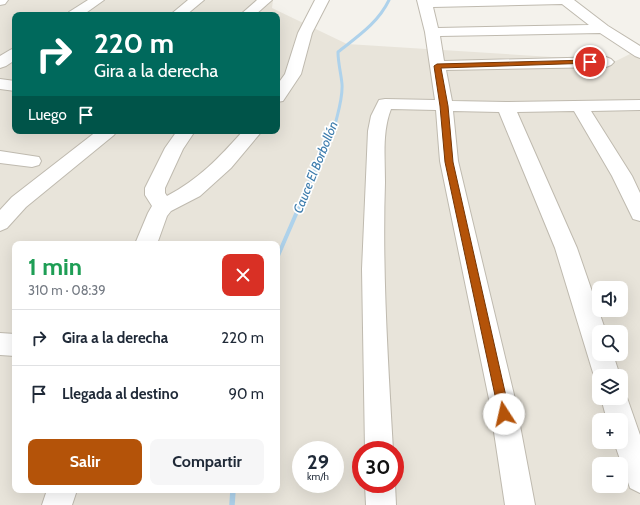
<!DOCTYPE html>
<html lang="es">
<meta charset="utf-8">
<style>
body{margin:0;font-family:Cabin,sans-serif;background:#f6f6f7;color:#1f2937;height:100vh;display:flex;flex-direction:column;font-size:15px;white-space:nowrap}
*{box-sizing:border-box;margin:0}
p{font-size:13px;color:#747a83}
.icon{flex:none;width:22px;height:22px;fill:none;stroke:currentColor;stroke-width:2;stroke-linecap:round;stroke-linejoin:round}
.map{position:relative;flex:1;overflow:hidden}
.drawer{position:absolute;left:12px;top:241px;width:268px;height:252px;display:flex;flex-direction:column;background:#fff;border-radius:8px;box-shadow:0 4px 16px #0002}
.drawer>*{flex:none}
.hud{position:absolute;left:12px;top:12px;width:268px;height:122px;border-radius:8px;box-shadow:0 4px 16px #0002;background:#00695c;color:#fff;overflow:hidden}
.controls{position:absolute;left:592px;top:281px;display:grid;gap:8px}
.controls a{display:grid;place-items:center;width:36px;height:36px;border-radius:8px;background:#fff;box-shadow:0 4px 16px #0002;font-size:20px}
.speed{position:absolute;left:292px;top:441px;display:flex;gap:8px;font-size:20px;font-weight:700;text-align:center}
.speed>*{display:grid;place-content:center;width:52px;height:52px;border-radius:50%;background:#fff;box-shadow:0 4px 16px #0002;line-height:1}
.speed small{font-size:10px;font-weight:400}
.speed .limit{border:6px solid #d22;background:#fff;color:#111}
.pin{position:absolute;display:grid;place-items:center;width:34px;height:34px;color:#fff;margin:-17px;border:2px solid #fff;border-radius:50%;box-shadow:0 1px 4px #0007}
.me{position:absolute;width:44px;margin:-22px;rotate:350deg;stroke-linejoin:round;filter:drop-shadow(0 0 3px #0008)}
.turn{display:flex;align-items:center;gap:14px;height:84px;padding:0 16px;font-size:18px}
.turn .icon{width:52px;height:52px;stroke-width:2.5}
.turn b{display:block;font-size:28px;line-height:34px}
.then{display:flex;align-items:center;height:38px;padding:0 16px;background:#0003;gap:8px;font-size:15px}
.round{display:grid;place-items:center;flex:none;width:42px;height:42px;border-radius:8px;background:#f6f6f7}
.summary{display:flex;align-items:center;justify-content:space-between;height:68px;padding:0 16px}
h1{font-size:24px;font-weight:700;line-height:30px;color:#1e9e55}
.primary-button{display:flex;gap:8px;margin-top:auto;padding:8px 16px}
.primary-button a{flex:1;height:46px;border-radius:8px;background:#b45309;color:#fff;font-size:16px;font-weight:700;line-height:46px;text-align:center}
.primary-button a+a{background:#f6f6f7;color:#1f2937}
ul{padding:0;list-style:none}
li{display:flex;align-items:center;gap:12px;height:56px;padding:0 16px;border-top:1px solid #e0e1e3}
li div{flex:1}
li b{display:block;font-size:15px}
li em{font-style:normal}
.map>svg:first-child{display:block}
.residential{fill:#e8e4da;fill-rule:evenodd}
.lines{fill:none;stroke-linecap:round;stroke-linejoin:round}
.stream-far2{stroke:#aed2eb;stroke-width:3}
.stream-far1{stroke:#aed2eb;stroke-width:4}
.stream{stroke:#aed2eb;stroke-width:5.5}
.minor-casing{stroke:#bfbaaf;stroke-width:2}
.minor{fill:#fff;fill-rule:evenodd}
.route{fill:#b45309;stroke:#753606}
.labels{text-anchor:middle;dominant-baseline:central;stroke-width:3.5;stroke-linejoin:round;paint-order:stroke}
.water-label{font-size:13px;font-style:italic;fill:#3b7bac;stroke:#fff}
</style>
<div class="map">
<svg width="640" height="505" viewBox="0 0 640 505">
<rect width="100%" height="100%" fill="#f4f2ec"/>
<path class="residential" d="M0,0h273l-1,8 75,36 269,17 24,-12v456h-640zM15,15h262v116h-262zM15,244h262v246h-262zM599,288h22v22h-22zM599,332h22v22h-22zM599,376h22v22h-22zM599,420h22v22h-22zM301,450h34v34h-34zM361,450h34v34h-34zM599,464h22v22h-22z"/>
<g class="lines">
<path class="stream-far2" d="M335,125c3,-13 8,-27 7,-41 -1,-11 -4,-21 -4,-32 20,-16 40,-29 51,-52"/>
<path class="stream-far1" d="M277,258l58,-134"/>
<path class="stream" d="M232,505l1,-15"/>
<g class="minor-casing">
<g id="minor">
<path d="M0,0h8l-3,4 -5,1z"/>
<path d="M88,0h16l-21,15h-16l2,-3z"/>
<path d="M188,0h16l-18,15h-16z"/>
<path d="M257,0h15l-17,15h-15z"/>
<path d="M315,0h14l-17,33 -11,41 -18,27 -6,1v-17l8,-11 13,-41z"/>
<path d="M417,0h157l34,26 32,20v12l-5,-2 -35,-23 -160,3 4,25 162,-4 5,2 3,3 -3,3 -5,2 -160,3 6,31 54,1 134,-2v10l-49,1 41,65 8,17v28l-7,-2 -21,-43 -38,-65 -57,1 60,136 29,84h-7v22h14l7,22h-21v9l-5,-9 -39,-128 -56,-136 -46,-1 5,50 57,238 20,106h-30l-16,-106 -49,-238 -4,-51 -45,-1c-9,23 -6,49 -6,73 -3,89 3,179 8,268h-28l-3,-181 6,-138 3,-15 8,-16 6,-1 50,1 -10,-68zM562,4l27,21 -151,3 -5,-21z"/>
<path d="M15,48v12l-9,6 -6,2v-12l10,-6z"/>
<path d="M0,79l15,2v10l-15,-2z"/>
<path d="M97,131h20l-3,4 -88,72 -19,21 -7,3v-21l12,-13z"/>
<path d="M177,131h18l-12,18 -18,39v5l2,3c32,-17 52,-38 76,-65h19l-31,37 -31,28 -29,15 -4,5 -10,28h-22l13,-31 4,-7 -7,-11v-7l20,-40z"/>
<path d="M0,151l39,6 2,4 -2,4 -7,2 -32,-4z"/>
<path d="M0,333l15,1v22l-15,-1z"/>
<path d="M621,388l3,1 16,46v58l-10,-5 -16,-46h7v-22h-14l-6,-22h20z"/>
<path d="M365,484h30l1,21h-30z"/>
<path d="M47,490h30l-5,15h-30z"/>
</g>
</g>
<use href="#minor" class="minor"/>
</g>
<path class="route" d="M590,60l3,1v2l-152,5 7,38 5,56 57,252 -2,4 -4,2 -4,-2 -1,-4 -54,-252 -5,-56 -6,-40 3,-2z"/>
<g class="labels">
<g class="water-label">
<text transform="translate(315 167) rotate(-68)">Cauce El Borbollón</text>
</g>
</g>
</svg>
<div class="controls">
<a><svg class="icon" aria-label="sound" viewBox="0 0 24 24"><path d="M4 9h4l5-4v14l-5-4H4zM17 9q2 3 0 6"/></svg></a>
<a><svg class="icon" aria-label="search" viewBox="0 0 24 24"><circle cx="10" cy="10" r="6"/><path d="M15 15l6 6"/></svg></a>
<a><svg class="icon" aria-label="layers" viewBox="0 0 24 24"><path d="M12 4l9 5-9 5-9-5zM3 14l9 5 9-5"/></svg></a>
<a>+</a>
<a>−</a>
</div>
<div class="speed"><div>29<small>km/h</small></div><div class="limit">30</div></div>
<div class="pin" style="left:590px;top:62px;background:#d93025"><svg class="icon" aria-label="arrive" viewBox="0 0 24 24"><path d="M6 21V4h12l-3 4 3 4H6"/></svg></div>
<svg class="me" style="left:504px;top:414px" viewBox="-20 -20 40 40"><circle r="19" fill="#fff"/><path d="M0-13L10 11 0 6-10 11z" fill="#b45309"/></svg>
<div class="hud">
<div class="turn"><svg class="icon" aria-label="right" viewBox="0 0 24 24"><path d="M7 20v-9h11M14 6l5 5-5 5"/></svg><div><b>220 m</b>Gira a la derecha</div></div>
<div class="then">Luego<svg class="icon" aria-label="arrive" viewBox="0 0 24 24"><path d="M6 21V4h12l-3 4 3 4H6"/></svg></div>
</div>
<section class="drawer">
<div class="summary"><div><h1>1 min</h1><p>310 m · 08:39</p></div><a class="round" style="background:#d93025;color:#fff"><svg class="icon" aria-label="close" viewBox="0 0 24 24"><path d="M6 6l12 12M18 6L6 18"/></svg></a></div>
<ul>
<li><svg class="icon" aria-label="right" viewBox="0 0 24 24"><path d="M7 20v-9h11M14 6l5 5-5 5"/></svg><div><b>Gira a la derecha</b></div><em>220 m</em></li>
<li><svg class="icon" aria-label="arrive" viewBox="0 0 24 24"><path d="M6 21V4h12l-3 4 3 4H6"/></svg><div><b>Llegada al destino</b></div><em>90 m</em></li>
</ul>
<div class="primary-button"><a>Salir</a><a>Compartir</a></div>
</section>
</div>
